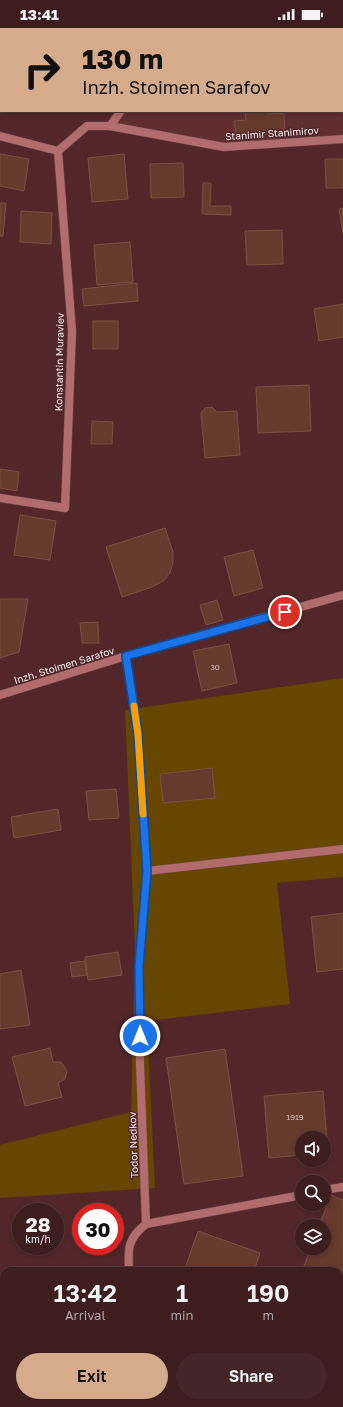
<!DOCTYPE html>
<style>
body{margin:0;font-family:"Golos Text",sans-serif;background:#452628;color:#f1f3f6;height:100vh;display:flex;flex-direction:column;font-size:15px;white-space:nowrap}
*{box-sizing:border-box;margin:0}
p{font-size:13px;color:#ada2a4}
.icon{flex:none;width:22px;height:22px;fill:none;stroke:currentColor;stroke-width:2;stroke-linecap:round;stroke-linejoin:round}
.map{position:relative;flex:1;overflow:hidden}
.side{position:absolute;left:0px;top:1239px;width:343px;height:140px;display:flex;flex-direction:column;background:#3e1d1f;border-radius:12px 12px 0 0;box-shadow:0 2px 6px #0003,0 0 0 1px #573b3d}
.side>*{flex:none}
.top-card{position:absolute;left:0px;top:0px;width:343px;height:84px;box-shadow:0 2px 6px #0003,0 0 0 1px #573b3d;background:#d6ab8b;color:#111;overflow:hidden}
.controls{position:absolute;left:295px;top:1103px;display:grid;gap:8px}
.controls a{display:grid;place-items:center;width:36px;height:36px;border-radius:50%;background:#3e1d1f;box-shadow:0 2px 6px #0003,0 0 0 1px #573b3d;font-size:20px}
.speed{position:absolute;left:12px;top:1175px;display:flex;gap:8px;font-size:20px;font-weight:700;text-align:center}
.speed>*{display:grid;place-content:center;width:52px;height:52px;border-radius:50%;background:#3e1d1f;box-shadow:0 2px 6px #0003,0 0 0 1px #573b3d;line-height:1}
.speed small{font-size:10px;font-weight:400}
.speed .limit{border:6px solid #d22;background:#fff;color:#111}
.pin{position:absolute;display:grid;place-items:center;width:34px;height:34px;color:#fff;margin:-17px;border:2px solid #fff;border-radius:50%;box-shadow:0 1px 4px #0007}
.me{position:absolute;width:44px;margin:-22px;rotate:0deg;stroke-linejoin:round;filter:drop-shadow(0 0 3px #0008)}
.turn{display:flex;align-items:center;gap:14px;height:84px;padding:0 16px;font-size:18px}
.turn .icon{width:52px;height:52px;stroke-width:2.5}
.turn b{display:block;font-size:28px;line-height:34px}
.eta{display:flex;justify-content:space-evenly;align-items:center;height:68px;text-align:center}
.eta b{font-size:24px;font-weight:600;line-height:28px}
.action{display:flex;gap:8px;margin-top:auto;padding:8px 16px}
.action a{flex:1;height:46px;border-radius:24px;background:#d6ab8b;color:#111;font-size:16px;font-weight:600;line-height:46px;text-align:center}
.action a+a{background:#452628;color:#f1f3f6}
.status{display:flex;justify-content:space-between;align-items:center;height:28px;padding:0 20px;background:#3e1d1f;direction:ltr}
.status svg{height:11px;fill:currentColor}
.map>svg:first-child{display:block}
.built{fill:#612d2f}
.green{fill:#674600}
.building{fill:#663b2d;stroke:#7d5041}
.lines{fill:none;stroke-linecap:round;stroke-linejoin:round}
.street-casing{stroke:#6e4749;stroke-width:9}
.street{stroke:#b26c6d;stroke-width:8}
.route-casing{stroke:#114b97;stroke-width:10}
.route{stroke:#1a73e8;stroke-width:7}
.slow{stroke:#f59e0b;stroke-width:7}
.labels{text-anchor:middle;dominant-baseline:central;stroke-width:3;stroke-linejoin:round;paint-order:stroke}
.number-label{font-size:8px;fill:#d6c2be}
.street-label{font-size:10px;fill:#fbefef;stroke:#532729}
</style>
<div class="status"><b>13:41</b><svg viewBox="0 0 49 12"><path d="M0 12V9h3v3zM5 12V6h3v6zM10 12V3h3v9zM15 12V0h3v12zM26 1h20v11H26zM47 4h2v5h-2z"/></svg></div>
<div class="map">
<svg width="343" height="1379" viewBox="0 0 343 1379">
<rect width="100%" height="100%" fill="#532729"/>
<path class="built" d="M224,0h119v111l-119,8 -114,-21 11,-15h221v-82h-120z"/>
<g class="green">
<path d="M343,650v199l-66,6 13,121 -143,17 8,167 -155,10v-53l131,-33 4,-164 -10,-238z"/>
<path d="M0,1352h4v23h85l1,4h-90z"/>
</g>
<g class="building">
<path d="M70,0h40l-2,1z"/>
<path d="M262,0h28v1h-27z"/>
<path d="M245,83h23v3l16,-1 1,20 -49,3 -2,-15 12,-1z"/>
<path d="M0,126l29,5 -5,32 -24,-5z"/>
<path d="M124,126l4,45 -36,3 -4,-44z"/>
<path d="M325,131h18v29h-17z"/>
<path d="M183,135l1,34 -33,1 -1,-34z"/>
<path d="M203,155h8l-1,23h21v9l-29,-1z"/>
<path d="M0,175h6l-3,33h-3z"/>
<path d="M343,180v26l-4,-25z"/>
<path d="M21,183l31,2 -1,31 -31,-2z"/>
<path d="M282,202l1,34 -36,1 -2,-34z"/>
<path d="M130,214l3,40 -36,3 -3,-40z"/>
<path d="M137,255l1,18 -54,5 -2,-17z"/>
<path d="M343,276v33l-24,4 -5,-32z"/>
<rect x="93" y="293" width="25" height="28"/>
<path d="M309,357l2,46 -53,2 -2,-46z"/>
<path d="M212,379l5,5 20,-1 3,44 -35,3 -4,-45 4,-5z"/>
<path d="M92,393l21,1 -1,22h-21z"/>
<path d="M0,441l19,3 -2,19 -17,-3z"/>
<path d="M20,487l36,6 -6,39 -36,-5z"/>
<path d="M165,500l8,24v11l-3,10 -7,8 -11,6 -30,10 -16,-50z"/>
<path d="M253,522l10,38 -29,8 -10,-39z"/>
<path d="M0,571h28l-9,53 -19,6z"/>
<path d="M217,572l6,20 -17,5 -6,-20z"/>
<path d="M98,594l1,21h-17l-2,-20z"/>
<path d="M229,616l8,39 -35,8 -9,-40z"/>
<path d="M212,740l3,30 -52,5 -3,-29z"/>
<path d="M116,761l3,29 -30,2 -3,-29z"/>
<path d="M58,781l3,21 -47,8 -3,-21z"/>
<path d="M343,885v56l-26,3 -6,-55z"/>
<path d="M118,924l4,23 -34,5 -3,-23z"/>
<path d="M85,933l2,14 -15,2 -2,-14z"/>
<path d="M21,942l9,55 -30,4v-55z"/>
<path d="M50,1020l3,14h8l6,9 -2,8 -7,4 4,14 -37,9 -13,-49z"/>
<path d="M225,1021l18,127 -59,8 -18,-126z"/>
<path d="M323,1063l5,62 -4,1v-16h-22v17l-33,3 -5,-62z"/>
<path d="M331,1167l12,5v124l-4,10v-63h-37l9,-23h13v-22h-5z"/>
<path d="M198,1203l62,22 -6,18h-70z"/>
</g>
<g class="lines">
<g class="street-casing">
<g id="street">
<path d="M110,98l11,-15"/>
<path d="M0,108l58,15 29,-25h23l114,21 119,-8"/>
<path d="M0,470l65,10 7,-177 -14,-180"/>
<path d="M126,628l12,78 9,137 -8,95 1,98 6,160"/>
<path d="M0,667l126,-39 217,-61"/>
<path d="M147,843l196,-22"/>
<path d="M324,1162l19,-3"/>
<path d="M129,1243c-1,-22 -2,-32 17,-47l156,-29"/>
<path d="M133,1375v4"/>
</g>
</g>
<use href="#street" class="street"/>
</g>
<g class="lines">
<g class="route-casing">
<path id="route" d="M140,1008l-1,-70 8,-95 -9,-137 -12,-78 159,-44"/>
</g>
<use href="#route" class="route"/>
<path class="slow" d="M134,678l4,28 5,80"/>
</g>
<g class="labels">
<g class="number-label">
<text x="215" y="639">30</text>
<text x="295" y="1089">1919</text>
</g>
<g class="street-label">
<text transform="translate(272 105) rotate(-4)">Stanimir Stanimirov</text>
<text transform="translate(59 334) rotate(-89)">Konstantin Muraviev</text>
<text transform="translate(64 637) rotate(-17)">Inzh. Stoimen Sarafov</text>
<text transform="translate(133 1117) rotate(-92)">Todor Nedkov</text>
</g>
</g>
</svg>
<div class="controls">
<a><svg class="icon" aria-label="sound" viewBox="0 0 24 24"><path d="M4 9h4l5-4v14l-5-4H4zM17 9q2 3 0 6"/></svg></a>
<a><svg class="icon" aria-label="search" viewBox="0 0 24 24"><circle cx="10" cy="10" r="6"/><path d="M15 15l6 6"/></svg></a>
<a><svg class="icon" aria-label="layers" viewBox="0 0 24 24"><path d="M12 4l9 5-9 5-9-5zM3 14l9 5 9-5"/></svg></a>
</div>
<div class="speed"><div>28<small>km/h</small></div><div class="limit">30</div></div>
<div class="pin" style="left:285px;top:584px;background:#d93025"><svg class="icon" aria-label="arrive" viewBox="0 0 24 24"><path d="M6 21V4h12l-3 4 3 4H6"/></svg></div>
<svg class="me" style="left:140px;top:1008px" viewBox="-20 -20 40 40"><circle r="17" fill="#1a73e8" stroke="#fff" stroke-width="3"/><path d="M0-11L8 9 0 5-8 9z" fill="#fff"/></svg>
<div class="top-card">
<div class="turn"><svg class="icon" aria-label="right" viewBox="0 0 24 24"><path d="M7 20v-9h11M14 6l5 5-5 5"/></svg><div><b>130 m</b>Inzh. Stoimen Sarafov</div></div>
</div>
<section class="side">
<div class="eta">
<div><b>13:42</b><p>Arrival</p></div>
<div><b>1</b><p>min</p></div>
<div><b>190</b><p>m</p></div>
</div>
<div class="action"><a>Exit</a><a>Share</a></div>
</section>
</div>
